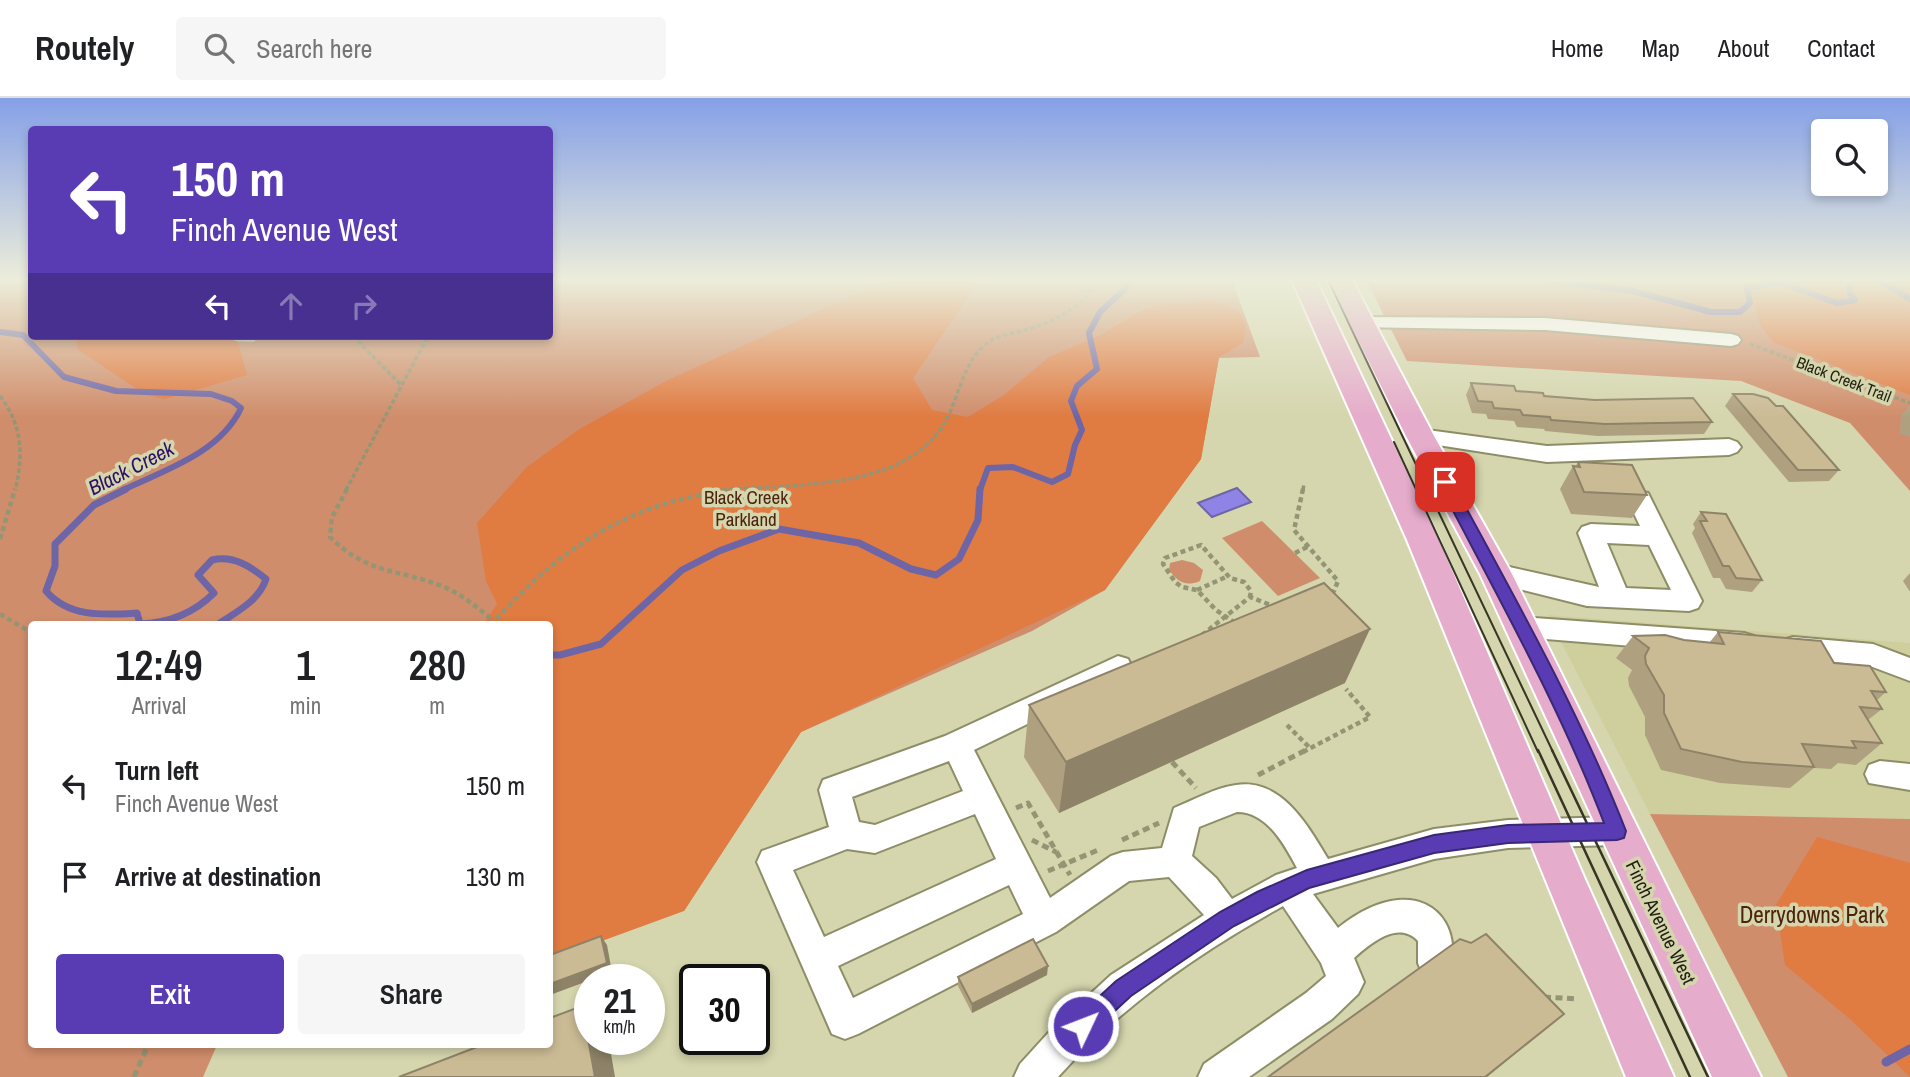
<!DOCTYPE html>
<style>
body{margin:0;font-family:"Archivo Narrow",sans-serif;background:#f6f6f6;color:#202124;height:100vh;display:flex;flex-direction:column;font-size:26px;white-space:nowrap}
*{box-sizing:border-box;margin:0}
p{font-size:23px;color:#757577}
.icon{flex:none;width:38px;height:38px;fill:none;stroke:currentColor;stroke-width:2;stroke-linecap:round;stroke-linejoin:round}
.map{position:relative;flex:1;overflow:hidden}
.sheet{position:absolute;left:28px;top:523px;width:525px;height:427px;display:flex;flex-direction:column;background:#fff;border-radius:7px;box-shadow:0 4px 10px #0003}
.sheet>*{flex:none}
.top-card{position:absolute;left:28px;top:28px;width:525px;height:214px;border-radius:7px;box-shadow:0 4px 10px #0003;background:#593cb4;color:#fff;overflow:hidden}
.fabs{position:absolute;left:1811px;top:21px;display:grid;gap:14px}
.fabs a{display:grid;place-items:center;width:77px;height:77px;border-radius:7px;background:#fff;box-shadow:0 4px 10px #0003;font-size:35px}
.speed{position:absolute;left:574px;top:866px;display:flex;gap:14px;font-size:35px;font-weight:700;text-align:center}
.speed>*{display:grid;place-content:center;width:91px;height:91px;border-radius:50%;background:#fff;box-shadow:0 4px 10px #0003;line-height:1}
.speed small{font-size:18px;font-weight:400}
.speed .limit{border:4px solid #111;border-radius:10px;background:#fff;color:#111}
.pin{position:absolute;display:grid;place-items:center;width:60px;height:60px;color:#fff;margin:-30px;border-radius:14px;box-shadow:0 4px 10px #0006}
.me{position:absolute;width:77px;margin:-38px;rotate:47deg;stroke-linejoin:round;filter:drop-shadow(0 0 5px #0008)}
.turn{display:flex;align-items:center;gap:24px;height:147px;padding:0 28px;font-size:32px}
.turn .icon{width:91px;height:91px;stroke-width:2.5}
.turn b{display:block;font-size:49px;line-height:60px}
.lanes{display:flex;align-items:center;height:66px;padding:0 28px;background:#0003;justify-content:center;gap:35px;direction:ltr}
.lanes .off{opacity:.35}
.eta{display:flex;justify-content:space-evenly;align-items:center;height:119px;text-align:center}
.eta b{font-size:42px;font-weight:600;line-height:49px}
.action{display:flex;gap:14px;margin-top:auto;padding:14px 28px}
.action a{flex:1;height:80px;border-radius:7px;background:#593cb4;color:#fff;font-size:28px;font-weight:600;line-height:80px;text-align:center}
.action a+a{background:#f6f6f6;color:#202124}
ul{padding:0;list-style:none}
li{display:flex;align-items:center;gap:21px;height:91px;padding:0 28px}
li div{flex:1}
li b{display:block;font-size:26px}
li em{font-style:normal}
header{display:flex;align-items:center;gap:42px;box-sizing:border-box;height:98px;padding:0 35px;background:#fff;border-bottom:2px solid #e0e0e0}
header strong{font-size:33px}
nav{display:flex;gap:38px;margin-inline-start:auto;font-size:24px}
.search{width:490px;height:63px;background:#f6f6f6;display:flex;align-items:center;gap:18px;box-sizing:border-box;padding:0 24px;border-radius:7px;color:#757577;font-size:26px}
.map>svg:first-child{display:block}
.built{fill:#cfcf9e}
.green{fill:#d08d6b}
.forest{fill:#e07b42}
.water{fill:#9083e6;stroke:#6e65a6;stroke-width:2}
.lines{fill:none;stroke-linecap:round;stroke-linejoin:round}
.stream-far2{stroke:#6e65a6;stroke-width:6}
.stream-far1{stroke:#6e65a6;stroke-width:7}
.stream{stroke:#6e65a6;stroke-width:9}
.minor-casing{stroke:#8d8e67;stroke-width:4}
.major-casing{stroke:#fff;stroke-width:4}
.path-far2{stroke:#949575;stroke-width:3.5;stroke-dasharray:4.5 2.5;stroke-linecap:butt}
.path-far1{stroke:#949575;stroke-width:4.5;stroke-dasharray:5 3.5;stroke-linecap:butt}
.path{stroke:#949575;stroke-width:5;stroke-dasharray:7 4.5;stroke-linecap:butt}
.minor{fill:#fff;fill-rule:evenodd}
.major{fill:#e6accb;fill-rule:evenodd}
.tram-far1{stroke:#363624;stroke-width:2}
.tram{stroke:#363624;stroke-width:2.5}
.wall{fill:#afa180}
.shaded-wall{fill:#8e8368}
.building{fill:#cbbb95;stroke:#8e8368;stroke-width:2}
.route{fill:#593cb4;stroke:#3a2775;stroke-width:2}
.labels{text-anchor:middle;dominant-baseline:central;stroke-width:7;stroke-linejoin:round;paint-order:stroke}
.far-street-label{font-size:16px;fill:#1f1f10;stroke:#d5d6ad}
.park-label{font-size:19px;fill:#4c240d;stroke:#d5d6ad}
.street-label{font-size:19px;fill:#1f1f10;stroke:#d5d6ad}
.water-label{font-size:21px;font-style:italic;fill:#2b0f67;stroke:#d5d6ad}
.near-park-label{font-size:23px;fill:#4c240d;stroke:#d5d6ad}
</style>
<header>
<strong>Routely</strong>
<div class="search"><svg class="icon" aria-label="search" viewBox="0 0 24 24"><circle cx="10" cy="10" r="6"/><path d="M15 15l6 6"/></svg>Search here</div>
<nav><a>Home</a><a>Map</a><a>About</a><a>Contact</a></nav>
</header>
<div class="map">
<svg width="1910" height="979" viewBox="0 0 1910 979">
<rect width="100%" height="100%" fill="#d5d6ad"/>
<path class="built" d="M1547,517l363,28v176l-260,-5z"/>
<g class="green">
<path d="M0,182h31l1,56h164l1,4 57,2 5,-6h291v-56h682l28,77 -41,1 -18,101 -96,131 -73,41 -231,101 -117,179 -134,-286h-518v420h185l-14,32h-203z"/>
<path d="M1366,182h544v211l-60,-68 -109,-42 -334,-20z"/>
<path d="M1262,423l58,57 -42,18 -56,-58z"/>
<path d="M1182,462l12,3 9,7 -3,11c-15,6 -22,1 -31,-11l1,-7z"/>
<path d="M1650,716l260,5v258h-122z"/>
</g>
<g class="forest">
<path d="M886,182h94l-67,98 19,32 36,7 36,-22 45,-38 52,-22 35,-22 21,-8 55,-5 27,11 7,14 -3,18 -24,14 -18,102 -96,131 -304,142 -117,179 -134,49v-335h-67l14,-21 -11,-23 -9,-58 50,-56 51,-37 86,-48z"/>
<path d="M1747,182h163v115l-137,-53 -13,-17z"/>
<path d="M76,238h148l14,6 9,33 -82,24 -19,-4 -69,-46z"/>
<path d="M1817,739l93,26v214l-60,-58 -65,-54 -9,-60z"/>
</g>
<path class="water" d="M1237,390l14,14 -39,15 -14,-14z"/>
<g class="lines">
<g class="stream-far2">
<path d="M1550,182l83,11 78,21h29l10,-9 -3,-15 32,-6 58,21 18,-3 -6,-9 1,-11"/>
<path d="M1878,182l32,19"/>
<path d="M0,234l23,3 41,42 52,14 95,3 21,7 9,7c-21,45 -76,62 -118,82"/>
<path d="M980,392l8,-22 25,-1 39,15 16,-8 7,-29 7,-15 -11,-29 6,-15 20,-17 -8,-36 11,-21 25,-23 4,-9"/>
</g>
<g class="stream-far1">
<path d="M126,391l-32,16 -39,39v22l-9,25c23,27 58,24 91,22l3,11c29,-1 53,-10 74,-31l-16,-18 14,-15c21,-5 38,6 54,19 -7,22 -30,33 -49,46"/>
<path d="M550,557h10l41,-11 81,-74 37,-19 60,-22 80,14 52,26 25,6 23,-16 19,-39 2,-31"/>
</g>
<path class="stream" d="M1886,964l24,-13"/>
<g class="minor-casing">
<g id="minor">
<path d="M1361,219l184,1 186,16 7,2 3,4 -3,4 -7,2 -186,-16 -191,-3 -3,-4 3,-4z"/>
<path d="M1420,331l127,17 182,-7 8,3 4,5 -4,5 -8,3 -182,7 -135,-21 -3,-5 3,-5z"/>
<path d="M1639,393l9,2 54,108 -4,7 -9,3 -102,-5 -100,-25 -4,-7 4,-7 9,-3 103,23 -21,-54 4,-6 9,-3 49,2 -13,-27 3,-6zM1607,445l42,2 22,45 -45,-2z"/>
<path d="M1522,519l222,16 10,3 4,8 -4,8 -10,3 -222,-18 -10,-3 -4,-7 4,-7z"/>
<path d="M1793,539l80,7 37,14v23l-40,-15 -87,-10 -4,-8 4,-8z"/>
<path d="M1118,558l10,3 4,8 -4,8 -154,75 76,148 61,-42 12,-4 39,-4 12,-40c20,-8 40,-20 62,-23 46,-7 72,41 92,74l106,-30 74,-9 109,-3 11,4 5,10 -5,10 -11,4 -109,3 -74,11 -121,35 25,34c16,-13 38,-26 60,-28 44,-4 65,38 49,75l-12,5 -12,-5 -5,-12v-22c-20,-21 -47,2 -64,17l10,24 -6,12 -26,25 -83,58h-51l6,-13 102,-71 20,-17 -5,-13 -38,-57c-83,46 -162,100 -225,171h-44l6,-13 30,-33 61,-56 93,-60 -35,-38 -40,4 -73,51 -198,102 -13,5 -13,-5 -75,-172 5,-11 67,-24 -10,-37 4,-10 122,-44zM949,663l14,30 -88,34 -16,-3 -7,-25zM1237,714c30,0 47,32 60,56l-21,7 -44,24 -16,-21 -24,-22 7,-29zM975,716l21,45 -172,78 -31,-67 54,-21 28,4zM1009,787l14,29 -170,84 -15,-32z"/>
<path d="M1880,663l30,3v26l-41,-7 -4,-9 4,-9z"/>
</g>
</g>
<g class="major-casing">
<g id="major">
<path d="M1292,182h24l123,260 145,337 90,200h-48l-219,-537z"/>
<path d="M1328,182h24l82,156 78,138 249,503h-49l-232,-503 -74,-138z"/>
</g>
</g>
<g class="path-far2">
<path d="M353,238l49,50"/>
<path d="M1750,246l160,59"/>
<path d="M0,298c22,28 24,60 15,94"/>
<path d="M346,392l82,-154"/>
<path d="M723,392c70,-7 179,2 221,-66 15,-25 18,-61 42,-80 11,-9 26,-10 39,-14 30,-8 57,-23 73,-50"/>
<path d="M1303,392l1,-6"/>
</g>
<g class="path-far1">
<path d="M347,391l-15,28 -2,20c40,39 68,31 114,50 19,8 34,21 50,34"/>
<path d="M1303,391l-9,41 44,51 -4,10 -6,2"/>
<path d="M0,441l15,-50"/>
<path d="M1295,455l14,-7"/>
<path d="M1197,492l31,-14"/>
<path d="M0,516l32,19"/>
<path d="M1235,525l-19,-13 -19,-20 -15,-3 -7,-5 -12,-18 2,-6 36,-13 29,33 14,4 7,9 -1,6"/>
<path d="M491,527c70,-79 141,-125 248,-136"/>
<path d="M1202,537l48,-38 26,10"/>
<path d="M1287,627l23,23"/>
<path d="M1303,654l67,-35 -24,-28"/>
</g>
<g class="path">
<path d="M1172,664l24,26"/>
<path d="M1258,677l48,-25"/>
<path d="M1016,710l12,-5 42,72"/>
<path d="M1032,742l24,12"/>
<path d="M1122,742l37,-17"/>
<path d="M1048,773l50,-21"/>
<path d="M1544,899l34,2"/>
<path d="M134,979l14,-32"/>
</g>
<use href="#minor" class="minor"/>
<use href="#major" class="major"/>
<g class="tram-far1">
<path d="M1328,182l225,472"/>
<path d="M1394,344l144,310"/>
</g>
<g class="tram">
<path d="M1538,652l152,327"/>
<path d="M1552,652l156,327"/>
</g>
</g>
<g class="wall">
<path d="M1471,285l45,8 196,31 -8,12 -106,2 -53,-5 -1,-2 -27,-2 -3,-6 -26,-2 -2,-5 -14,-1 -6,-18z"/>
<path d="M1733,296l43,12 63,64 -10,11 -40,1 -64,-76z"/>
<path d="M1910,307v32l-10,-3 1,-19z"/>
<path d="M1578,364l69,33 -15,23 -61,-4 -11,-25 13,-23 2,1z"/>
<path d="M1701,414l61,68 -10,12 -26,-3 -6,-11h-7l-21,-45 3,-5 -2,-4z"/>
<path d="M1910,475v19l-7,-11z"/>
<path d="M1718,534l116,31 52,29 -9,8 5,9 -14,11 14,23 -26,22 -18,-2 -7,6 -17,-1 -24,20 -70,-5 -59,-13 -16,-35v-18l-16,-31 -1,-8 4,-8 -16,-12 17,-22 76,7z"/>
<path d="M1345,585l-286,130 -35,-56 5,-52z"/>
<path d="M1047,877l-75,38 -14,-27v-9z"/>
</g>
<g class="shaded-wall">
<path d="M1370,531l-25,54 -286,130 7,-51z"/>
<path d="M601,838l6,9 5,27 -62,23v-11z"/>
<path d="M1048,868l-1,9 -75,38v-9z"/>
<path d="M582,908l8,10v24h17l2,2 6,35h-20z"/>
<path d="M1564,916l-77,63h-2z"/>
</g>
<g class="building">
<path d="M1471,285l43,3 2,5 27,2 1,3 51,4 98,-2 19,24 -107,2 -54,-4 -1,-3 -27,-2 -3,-5 -26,-2 -2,-6 -14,-1z"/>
<path d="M1733,296h20l15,4 8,8h7l56,64h-41z"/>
<path d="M1578,364l54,3 15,30 -63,-3 -11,-26 7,1z"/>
<path d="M1701,414l25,2 36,66 -26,-2 -7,-12h-6l-23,-45h7z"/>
<path d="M1324,485l46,46 -304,133 -37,-57z"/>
<path d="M1718,534l103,9 13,22 36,3 16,26 -15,-1 11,18 -22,-2 22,36 -30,-2 4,7 -54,-4 12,23 -72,-5 -61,-13 -17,-36v-18l-18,-31 -1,-8 4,-8 -16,-12 32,-1 19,5 40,4z"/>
<path d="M1486,836l78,80 -79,63h-217l192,-138 11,4z"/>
<path d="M601,838l6,27 -57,21v-29z"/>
<path d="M1033,841l15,27 -76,38 -14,-27z"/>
<path d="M582,908l13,71h-196l83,-32h68v-27z"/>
</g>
<linearGradient id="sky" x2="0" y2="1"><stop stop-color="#85a0e7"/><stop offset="0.57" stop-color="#ecedda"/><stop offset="1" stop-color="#ecedda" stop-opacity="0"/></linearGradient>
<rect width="1910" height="319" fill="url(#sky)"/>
<path class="route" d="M1445,379l7,5c62,114 127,229 174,349l-2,7 -7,2 -109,3 -74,10 -125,35 -75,38 -103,70 -40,37 -8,3 -7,-3 -4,-7 4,-8 40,-37 104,-69 37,-20 50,-22 127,-35 74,-10 96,-2c-45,-118 -108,-229 -166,-341z"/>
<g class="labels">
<g class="far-street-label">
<text transform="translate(1844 281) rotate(21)">Black Creek Trail</text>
</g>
<g class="park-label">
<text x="746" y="399">Black Creek<tspan x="746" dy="22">Parkland</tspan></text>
</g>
<g class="street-label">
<text transform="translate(1661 824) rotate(64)">Finch Avenue West</text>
</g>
<g class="water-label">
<text transform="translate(131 370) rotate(-27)">Black Creek</text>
</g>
<g class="near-park-label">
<text x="1812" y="816">Derrydowns Park</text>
</g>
</g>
</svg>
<div class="fabs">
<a><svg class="icon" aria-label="search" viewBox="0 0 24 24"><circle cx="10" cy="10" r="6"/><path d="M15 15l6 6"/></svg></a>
</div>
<div class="speed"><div>21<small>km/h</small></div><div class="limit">30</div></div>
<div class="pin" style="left:1445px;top:384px;background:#d93025"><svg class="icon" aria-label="arrive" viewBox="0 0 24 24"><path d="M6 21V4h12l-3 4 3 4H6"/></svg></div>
<svg class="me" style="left:1083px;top:928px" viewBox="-20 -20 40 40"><circle r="17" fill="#593cb4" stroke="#fff" stroke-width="3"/><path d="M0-11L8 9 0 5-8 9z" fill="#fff"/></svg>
<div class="top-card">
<div class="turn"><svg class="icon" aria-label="left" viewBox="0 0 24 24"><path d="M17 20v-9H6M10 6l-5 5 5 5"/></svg><div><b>150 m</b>Finch Avenue West</div></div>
<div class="lanes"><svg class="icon" aria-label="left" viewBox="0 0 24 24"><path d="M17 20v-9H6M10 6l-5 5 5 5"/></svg><svg class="icon off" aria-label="ahead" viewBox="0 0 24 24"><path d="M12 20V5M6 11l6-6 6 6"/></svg><svg class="icon off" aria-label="right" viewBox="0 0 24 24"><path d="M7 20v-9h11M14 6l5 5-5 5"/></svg></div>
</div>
<section class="sheet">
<div class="eta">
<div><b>12:49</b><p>Arrival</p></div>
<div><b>1</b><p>min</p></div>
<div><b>280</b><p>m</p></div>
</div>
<ul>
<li><svg class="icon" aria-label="left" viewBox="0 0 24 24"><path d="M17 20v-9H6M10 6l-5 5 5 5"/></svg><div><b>Turn left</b><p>Finch Avenue West</p></div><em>150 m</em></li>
<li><svg class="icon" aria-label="arrive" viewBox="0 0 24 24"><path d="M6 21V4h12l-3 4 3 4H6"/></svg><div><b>Arrive at destination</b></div><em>130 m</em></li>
</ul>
<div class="action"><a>Exit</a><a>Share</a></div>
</section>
</div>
